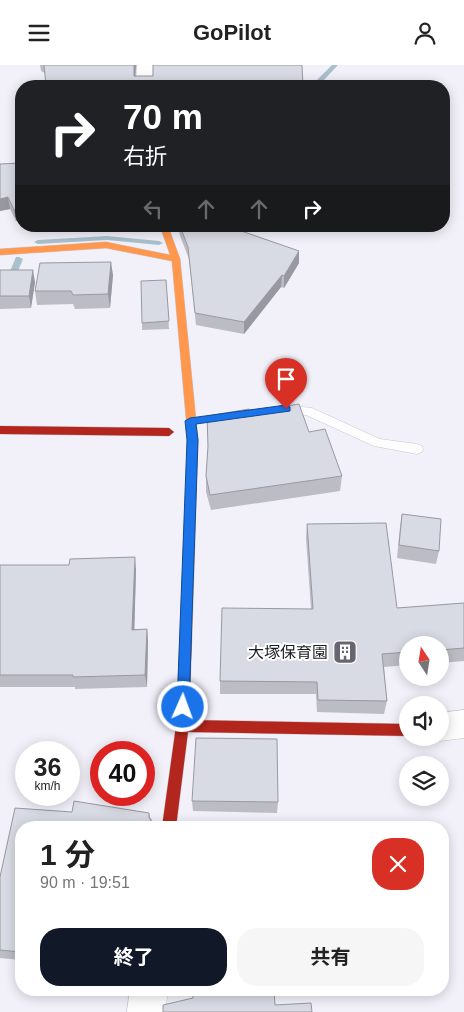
<!DOCTYPE html>
<html lang="ja">
<meta charset="utf-8">
<style>
body{margin:0;font-family:Helvetica,"Noto Sans JP",sans-serif;background:#f6f6f6;color:#222;height:100vh;display:flex;flex-direction:column;font-size:19px;white-space:nowrap}
*{box-sizing:border-box;margin:0}
p{font-size:16px;color:#767676}
.icon{flex:none;width:28px;height:28px;fill:none;stroke:currentColor;stroke-width:2;stroke-linecap:round;stroke-linejoin:round}
.map{position:relative;flex:1;overflow:hidden}
.panel{position:absolute;left:15px;top:756px;width:434px;height:175px;display:flex;flex-direction:column;background:#fff;border-radius:20px;box-shadow:0 2px 12px #0003}
.panel>*{flex:none}
.top-card{position:absolute;left:15px;top:15px;width:435px;height:152px;border-radius:20px;box-shadow:0 2px 12px #0003;background:#202124;color:#fff;overflow:hidden}
.needle{width:32px;rotate:348deg}
.buttons{position:absolute;left:399px;top:571px;display:grid;gap:10px}
.buttons a{display:grid;place-items:center;width:50px;height:50px;border-radius:50%;background:#fff;box-shadow:0 2px 12px #0003;font-size:25px}
.speed{position:absolute;left:15px;top:676px;display:flex;gap:10px;font-size:25px;font-weight:700;text-align:center}
.speed>*{display:grid;place-content:center;width:65px;height:65px;border-radius:50%;background:#fff;box-shadow:0 2px 12px #0003;line-height:1}
.speed small{font-size:12px;font-weight:400}
.speed .limit{border:8px solid #d22;background:#fff;color:#111}
.pin{position:absolute;display:grid;place-items:center;width:42px;height:42px;color:#fff;margin:-51px -21px;border-radius:50% 50% 50% 0;rotate:-45deg;box-shadow:0 0 5px #0007}
.pin .icon{rotate:45deg}
.me{position:absolute;width:55px;margin:-28px;rotate:2deg;stroke-linejoin:round;filter:drop-shadow(0 0 4px #0008)}
.turn{display:flex;align-items:center;gap:18px;height:105px;padding:0 25px;font-size:22px}
.turn .icon{width:65px;height:65px;stroke-width:2.5}
.turn b{display:block;font-size:35px;line-height:42px}
.lanes{display:flex;align-items:center;height:48px;padding:0 25px;background:#0003;justify-content:center;gap:25px;direction:ltr}
.lanes .off{opacity:.35}
.round{display:grid;place-items:center;flex:none;width:52px;height:52px;border-radius:20px;background:#f6f6f6}
.summary{display:flex;align-items:center;justify-content:space-between;height:85px;padding:0 25px}
h1{font-size:30px;font-weight:700;line-height:38px}
.cta{display:flex;gap:10px;margin-top:auto;padding:10px 25px}
.cta a{flex:1;height:58px;border-radius:20px;background:#111827;color:#fff;font-size:20px;font-weight:700;line-height:58px;text-align:center}
.cta a+a{background:#f6f6f6;color:#222}
header{display:flex;justify-content:space-between;align-items:center;height:65px;padding:0 25px;background:#fff;font-size:22px;font-weight:700}
.map>svg:first-child{display:block}
.lines{fill:none;stroke-linecap:round;stroke-linejoin:round}
.stream{fill:#a9c0cd;fill-rule:evenodd}
.lane-casing{stroke:#c7c6d0;stroke-width:1}
.street-casing{stroke:#c7c6d0;stroke-width:1}
.slow-casing{stroke:#c7c6d0;stroke-width:1}
.jam-casing{stroke:#c7c6d0;stroke-width:1}
.lane{fill:#fdfdfe;fill-rule:evenodd}
.street{fill:#fdfdfe;fill-rule:evenodd}
.slow{fill:#ff974d;fill-rule:evenodd}
.jam{fill:#b3261e;fill-rule:evenodd}
.wall{fill:#bbbcc4}
.shaded-wall{fill:#9899a0}
.building{fill:#d9dbe4;stroke:#9899a0}
.route{fill:#1a73e8;stroke:#114b97}
.labels{text-anchor:middle;dominant-baseline:central;stroke-width:4;stroke-linejoin:round;paint-order:stroke}
.poi-label{font-size:16px;fill:#1c1b25;stroke:#fff;text-anchor:end}
</style>
<header><svg class="icon" aria-label="menu" viewBox="0 0 24 24"><path d="M4 6h16M4 12h16M4 18h16"/></svg>GoPilot<svg class="icon" aria-label="person" viewBox="0 0 24 24"><circle cx="12" cy="8" r="4"/><path d="M4 21q1-7 8-7t8 7"/></svg></header>
<div class="map">
<svg width="464" height="947" viewBox="0 0 464 947">
<rect width="100%" height="100%" fill="#f2f1fa"/>
<g class="lines">
<g class="stream">
<path d="M332,0h6l-16,17 -2,4h-6l3,-6z"/>
<path d="M107,171l52,5 4,2 -4,2 -52,-5 -69,4 -4,-2 4,-2z"/>
<path d="M16,192h3l4,2 -19,46 -4,3v-13z"/>
</g>
<g class="lane-casing">
<path id="lane" d="M283,340l29,3 68,31 37,5 5,2 1,3 -1,3 -5,2 -43,-8 -68,-31 -27,-3 -2,-3 2,-3z"/>
</g>
<g class="street-casing">
<g id="street">
<path d="M137,0h16l-1,21h-16z"/>
<path d="M464,645v28l-24,3 -10,-4h10v-24z"/>
<path d="M130,925h38l-3,22h-38z"/>
</g>
</g>
<g class="slow-casing">
<path id="slow" d="M160,161h8l12,33 18,181 -6,194 -2,4 -4,1 -4,-1 -2,-4 8,-194 -16,-179 -66,-13 -106,7v-6l106,-7 64,13z"/>
</g>
<g class="jam-casing">
<g id="jam">
<path d="M0,361l169,2 5,4 -5,4 -169,-2z"/>
<path d="M186,564l4,1 2,4 -3,86 219,4v12l-220,-4 -12,95h-14l14,-101 4,-92 2,-4z"/>
</g>
</g>
<use href="#lane" class="lane"/>
<use href="#street" class="street"/>
<use href="#slow" class="slow"/>
<use href="#jam" class="jam"/>
</g>
<g class="wall">
<path d="M40,0h96l-1,11 -90,-3 -4,-2z"/>
<path d="M21,98v57l-5,1 -6,-12 -10,2v-47z"/>
<path d="M112,161h17l-17,2z"/>
<path d="M178,161h49l72,25v12l-15,25 -3,-1 -37,47 -48,-9 -7,-66 -9,-23z"/>
<path d="M0,205l35,12 -4,26 -31,1z"/>
<path d="M113,210l-3,33 -35,1 -2,-5 -36,1 -2,-14z"/>
<path d="M166,215l3,49 -27,1v-7z"/>
<path d="M250,347l59,20 33,44 -2,15 -129,19 -5,-18v-16l2,-27 -1,-33z"/>
<path d="M402,449l37,37 -3,13 -39,-6 3,-31z"/>
<path d="M307,459l90,84 67,-5v58l-24,2v-18h-32v20l-24,2 3,34 -3,13 -67,-2 -1,-18h-96v-13l91,-72 -5,-71z"/>
<path d="M0,500l136,5 -2,59h13l1,12 -1,46 -72,2v-2h-75z"/>
<path d="M74,736l75,12 1,5 1,1 2,8h-132v133l-21,-2v-81l15,-69 57,4z"/>
<path d="M192,736l86,1 -1,11 -84,-2z"/>
</g>
<g class="shaded-wall">
<path d="M134,0h2l-1,21 -1,-10z"/>
<path d="M8,132l2,12 -10,2v-12z"/>
<path d="M21,143v12l-5,1 -2,-11z"/>
<path d="M299,186v12l-15,25v-12z"/>
<path d="M111,197l2,13 -3,33 -2,-14z"/>
<path d="M33,205l2,12 -4,26 -2,-12z"/>
<path d="M282,210l-1,12 -37,47v-12z"/>
<path d="M135,492l1,13 -2,72 -2,-12z"/>
<path d="M147,564l1,12 -1,46 -2,-12z"/>
<path d="M149,748l2,11v-5l2,8h-3z"/>
</g>
<g class="building">
<path d="M44,0h90v11h19v-11h149l1,21h-257z"/>
<path d="M21,98v45l-7,2 -6,-13 -8,2v-35z"/>
<path d="M180,161h47l72,25 -15,25 -2,-1 -38,47 -49,-9 -7,-66z"/>
<path d="M111,197l-3,32 -35,1 -2,-4h-36l5,-28z"/>
<path d="M0,205h33l-4,26h-29z"/>
<path d="M166,215l3,41 -27,2 -1,-42z"/>
<path d="M299,339l10,28 16,-3 17,47 -132,19 -4,-19 2,-30 -1,-30 42,-7 1,3z"/>
<path d="M402,449l39,5 -2,32 -40,-6z"/>
<path d="M386,458l11,85 67,-5v45l-24,2v-5h-32v7l-26,2 5,47 -69,-1 -1,-18 -97,-1 2,-73 91,1 -6,-85z"/>
<path d="M135,492l-3,73 15,-1 -2,46 -72,2v-2h-73v-110h69l1,-6z"/>
<path d="M196,673l81,1 1,63 -86,-1z"/>
<path d="M74,736l75,12v5l2,1 -1,8h-129v125l-21,-2v-73l15,-69 57,4z"/>
<path d="M193,925h81l1,15 36,-2 1,9h-149v-7l30,-7z"/>
</g>
<path class="route" d="M286,340l4,2v4l-94,13 2,16 -9,267 -1,4 -5,2 -5,-2 -1,-4 10,-267 -2,-19 5,-3z"/>
<defs>
<g id="building-square" transform="scale(1.25)"><rect x="-9" y="-9" width="18" height="18" rx="4" fill="#676670" stroke="#fff"/><path d="M-4-6H4V6H1V3H-1V6H-4ZM-2.5-4.3h1.7v1.8h-1.7ZM.8-4.3h1.7v1.8H.8ZM-2.5-1h1.7V.8h-1.7ZM.8-1h1.7V.8H.8Z" fill="#fff"/></g>
</defs>
<g fill-rule="evenodd">
<use href="#building-square" x="345" y="587"/>
</g>
<g class="labels">
<g class="poi-label">
<text x="328" y="587">大塚保育園</text>
</g>
</g>
</svg>
<div class="buttons">
<a><svg class="needle" viewBox="-14 -14 28 28"><path d="M0-13l5 13h-10z" fill="#e53935"/><path d="M0 13l5-13h-10z" fill="#767676"/></svg></a>
<a><svg class="icon" aria-label="sound" viewBox="0 0 24 24"><path d="M4 9h4l5-4v14l-5-4H4zM17 9q2 3 0 6"/></svg></a>
<a><svg class="icon" aria-label="layers" viewBox="0 0 24 24"><path d="M12 4l9 5-9 5-9-5zM3 14l9 5 9-5"/></svg></a>
</div>
<div class="speed"><div>36<small>km/h</small></div><div class="limit">40</div></div>
<div class="pin" style="left:286px;top:344px;background:#d93025"><svg class="icon" aria-label="arrive" viewBox="0 0 24 24"><path d="M6 21V4h12l-3 4 3 4H6"/></svg></div>
<svg class="me" style="left:183px;top:642px" viewBox="-20 -20 40 40"><circle r="17" fill="#1a73e8" stroke="#fff" stroke-width="3"/><path d="M0-11L8 9 0 5-8 9z" fill="#fff"/></svg>
<div class="top-card">
<div class="turn"><svg class="icon" aria-label="right" viewBox="0 0 24 24"><path d="M7 20v-9h11M14 6l5 5-5 5"/></svg><div><b>70 m</b>右折</div></div>
<div class="lanes"><svg class="icon off" aria-label="left" viewBox="0 0 24 24"><path d="M17 20v-9H6M10 6l-5 5 5 5"/></svg><svg class="icon off" aria-label="ahead" viewBox="0 0 24 24"><path d="M12 20V5M6 11l6-6 6 6"/></svg><svg class="icon off" aria-label="ahead" viewBox="0 0 24 24"><path d="M12 20V5M6 11l6-6 6 6"/></svg><svg class="icon" aria-label="right" viewBox="0 0 24 24"><path d="M7 20v-9h11M14 6l5 5-5 5"/></svg></div>
</div>
<section class="panel">
<div class="summary"><div><h1>1 分</h1><p>90 m · 19:51</p></div><a class="round" style="background:#d93025;color:#fff"><svg class="icon" aria-label="close" viewBox="0 0 24 24"><path d="M6 6l12 12M18 6L6 18"/></svg></a></div>
<div class="cta"><a>終了</a><a>共有</a></div>
</section>
</div>
